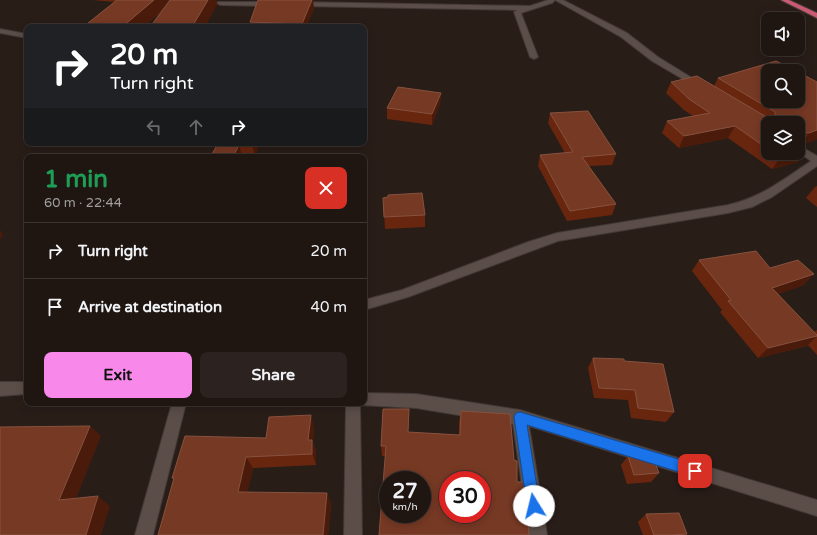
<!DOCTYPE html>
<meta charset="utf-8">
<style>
body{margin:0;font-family:"Varela Round",sans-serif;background:#2c2320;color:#f1f3f6;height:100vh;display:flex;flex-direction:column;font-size:15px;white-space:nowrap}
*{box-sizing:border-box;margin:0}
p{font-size:13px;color:#a19f9f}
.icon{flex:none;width:22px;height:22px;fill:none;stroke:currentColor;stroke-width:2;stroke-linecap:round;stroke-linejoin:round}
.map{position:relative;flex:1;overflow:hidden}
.drawer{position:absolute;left:24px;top:154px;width:343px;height:252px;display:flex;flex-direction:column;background:#1f1612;border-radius:8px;box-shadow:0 2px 10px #0003,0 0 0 1px #3c3532}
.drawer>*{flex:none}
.hud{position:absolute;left:24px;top:24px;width:343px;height:122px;border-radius:8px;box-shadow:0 2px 10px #0003,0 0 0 1px #3c3532;background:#202124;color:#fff;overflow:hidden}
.tools{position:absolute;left:761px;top:12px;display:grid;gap:8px}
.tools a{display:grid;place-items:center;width:44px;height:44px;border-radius:8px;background:#1f1612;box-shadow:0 2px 10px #0003,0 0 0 1px #3c3532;font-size:20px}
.speed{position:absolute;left:379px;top:471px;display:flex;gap:8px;font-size:20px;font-weight:700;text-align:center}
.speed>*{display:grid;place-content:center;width:52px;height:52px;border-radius:50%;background:#1f1612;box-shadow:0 2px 10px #0003,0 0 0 1px #3c3532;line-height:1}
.speed small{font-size:10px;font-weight:400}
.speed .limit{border:6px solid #d22;background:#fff;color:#111}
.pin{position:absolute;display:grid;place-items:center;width:34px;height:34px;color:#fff;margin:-17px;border-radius:8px;box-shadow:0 2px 6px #0006}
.me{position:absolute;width:44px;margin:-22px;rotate:351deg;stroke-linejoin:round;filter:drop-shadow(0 0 3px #0008)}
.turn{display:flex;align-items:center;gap:14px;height:84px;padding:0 20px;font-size:18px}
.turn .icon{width:52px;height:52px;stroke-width:2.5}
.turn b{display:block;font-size:28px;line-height:34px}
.lanes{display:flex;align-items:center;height:38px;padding:0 20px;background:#0003;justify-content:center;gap:20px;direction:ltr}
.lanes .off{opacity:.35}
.round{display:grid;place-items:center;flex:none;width:42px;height:42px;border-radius:8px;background:#2c2320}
.headline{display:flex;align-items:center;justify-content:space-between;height:68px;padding:0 20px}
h1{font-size:24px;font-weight:800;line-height:30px;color:#1e9e55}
.primary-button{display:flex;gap:8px;margin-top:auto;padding:8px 20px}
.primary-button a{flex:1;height:46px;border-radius:8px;background:#f888ea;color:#111;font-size:16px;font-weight:800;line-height:46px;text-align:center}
.primary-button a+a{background:#2c2320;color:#f1f3f6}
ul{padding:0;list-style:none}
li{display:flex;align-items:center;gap:12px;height:56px;padding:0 20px;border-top:1px solid #3c3532}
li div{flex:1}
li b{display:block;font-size:15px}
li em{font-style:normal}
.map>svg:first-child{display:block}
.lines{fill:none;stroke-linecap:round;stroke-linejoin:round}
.service-casing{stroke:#423936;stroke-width:2}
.minor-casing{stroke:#423936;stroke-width:2}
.trunk-casing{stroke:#423936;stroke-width:2}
.service{fill:#5b4d47;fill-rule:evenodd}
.minor{fill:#5b4d47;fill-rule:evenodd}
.trunk{fill:#ca5a74;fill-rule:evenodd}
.wall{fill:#69260f}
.shaded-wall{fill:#4a1b0a}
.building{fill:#763924;stroke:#86523f;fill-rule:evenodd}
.route{fill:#1a73e8;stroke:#114b97}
</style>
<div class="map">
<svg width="817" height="535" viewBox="0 0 817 535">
<rect width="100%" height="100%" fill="#291d18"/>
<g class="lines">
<g class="service-casing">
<path id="service" d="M0,29l27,5v4l-27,-5z"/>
</g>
<g class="minor-casing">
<g id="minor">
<path d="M548,0h15l64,33 31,24 47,29 -1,2h-6l-46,-27 -31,-24 -66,-37 -3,3 -31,10 17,44 -4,2 -4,-2 -16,-45 3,-2 -218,-4 -3,-2 3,-2 231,4z"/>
<path d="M218,2h55l3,2 -3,2 -53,-1 -3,-2z"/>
<path d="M798,145l19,11v10l-45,31 -20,10 -24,6 -170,28 -150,56 -44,13v-10l38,-10 126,-48 29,-9 171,-28c34,-8 55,-25 83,-44l-13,-9z"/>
<path d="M0,382h27v12l-27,2z"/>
<path d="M364,393l52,1 104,16 297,90v16l-288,-90 18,109h-18l-16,-111 -97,-16 -56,-3 2,130h-18l2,-132h18z"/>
<path d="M172,403h14l-33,132h-18z"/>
</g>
</g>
<g class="trunk-casing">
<path id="trunk" d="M781,0h8l28,13v5z"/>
</g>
<use href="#service" class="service"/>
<use href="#minor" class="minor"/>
<use href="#trunk" class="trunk"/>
</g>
<g class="wall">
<path d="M92,0h124l1,5 -53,4 -21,18h-60l32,-25z"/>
<path d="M314,8l-8,19h-55l-1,-5z"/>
<path d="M776,61l41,78 -16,6 -3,-1v-21h-30v30h30v9l-26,7 -44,-31 -49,10 -17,-15 5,-12 26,-5 -9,-6 -18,-17 5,-11 43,4 4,-8z"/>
<path d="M441,93l-1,11 -8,21 -45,-6v-11z"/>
<path d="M550,113l66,41 -4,11 -23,1 27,38 -4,11 -45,6 -29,-55 2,-11 25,-2 -17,-30z"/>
<path d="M260,143l-5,13h-13l-27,-7 -1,-5z"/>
<path d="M817,186v21l-11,-9 9,-11z"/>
<path d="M383,198l42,17v12l-40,2z"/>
<path d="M699,260l71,8 34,17 -26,9 36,38 3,-2v25l-9,-10 -1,1 -49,12 -38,-46 2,-2 -30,-39z"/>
<path d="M593,358l31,3 50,51 -8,10 -35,-4 -3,-18 -34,-2 -6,-30z"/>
<path d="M461,411l53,49 3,22 12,53 -144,-79h-3l-1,-10 27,-14 51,3v-13z"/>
<path d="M314,427l-1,15 3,9v14l-63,3 -6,24 84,11 -3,32h-170l16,-55 -2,-2 94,-40z"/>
<path d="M628,456l31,17 -8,9 -24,2 -6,-19z"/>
<path d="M646,514l41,20 -1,1h-43l-5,-13z"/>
</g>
<g class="shaded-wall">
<path d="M154,0h17v2l-28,25h-21z"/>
<path d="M208,0h8l1,5 -12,22h-13z"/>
<path d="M312,0h1l1,8 -8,19h-4v-3z"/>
<path d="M367,79v10l-3,17v-14z"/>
<path d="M441,93l-1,11 -8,21v-11z"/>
<path d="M735,126l-7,12 -49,10 5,-12z"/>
<path d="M817,130v9l-16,6 8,-12z"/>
<path d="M804,135l-6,9v-7z"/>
<path d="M253,143h7l-5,13 -3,-11z"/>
<path d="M239,145l3,11v1h-9z"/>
<path d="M806,150l-8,12 -26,7 8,-11 16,-5h2v-1z"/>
<path d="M0,230l3,4 -3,6z"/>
<path d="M814,274l-10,11 -40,14 8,-11z"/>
<path d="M817,336l-10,10 -49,12 10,-10z"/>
<path d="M311,415l3,12 -1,15 3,9v14l-8,-25z"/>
<path d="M90,426l11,10 -29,73 -13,-9z"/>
<path d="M246,457l7,11 -8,35 -7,-11z"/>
<path d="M327,493l4,10 -3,32h-5z"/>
<path d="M98,496l12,10 -9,29h-15z"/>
</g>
<g class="building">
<path d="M117,0h37l-32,27h-39z"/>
<path d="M170,0h38l-16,27h-42z"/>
<path d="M258,0h54l-10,24 -52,-2z"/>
<path d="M776,61l20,10h-28v30h30v-29l19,10v48l-8,3 -4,-1 -1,3 -6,2v-14h-30v26l-33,-23 -51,10 -17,-15 43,-8 -21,-14 -18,-17 26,-6 78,46v-10l-57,-34z"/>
<path d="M364,79h3l-3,13z"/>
<path d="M398,87l43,6 -9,21 -45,-6z"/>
<path d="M588,111l28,43 -34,3 34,47 -46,7 -30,-56 33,-3 -23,-39z"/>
<path d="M214,143h39l-1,2h-13l-6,12h-23l8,-13h-4z"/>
<path d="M798,145l8,5 -8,2z"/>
<path d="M773,153h23l-16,5z"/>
<path d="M422,193l3,22 -41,2 -1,-19 5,-1v-2z"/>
<path d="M756,251l14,17 28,-8 16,14 -42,14 45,47v1l-49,12 -40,-47 3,-1 -32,-40z"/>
<path d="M593,358l31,1v2l39,3 11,48 -36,-4 -3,-18 -36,-2z"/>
<path d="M383,409h26l-1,23 52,3 1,-24 49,3 4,46 3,1v21h8l4,53h-150l7,-89h-5zM388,480h34v34h-34zM448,480h34v34h-34z"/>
<path d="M311,415l-3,25h4v14l-66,3 -8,35 89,1 -4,42h-165l16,-57h-2l13,-42 81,2 3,-21z"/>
<path d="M90,426l-31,74 39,-4 -12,39h-86v-108z"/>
<path d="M652,455l7,18 -25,2 -6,-19z"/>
<path d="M679,513l8,21 -17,1h-16l-8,-21z"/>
</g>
<path class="route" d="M520,412l175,52 5,2 1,5 -1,4 -5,2 -168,-52 13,81 -2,4 -4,2 -5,-2 -2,-4 -13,-89 2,-4z"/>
</svg>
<div class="tools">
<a><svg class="icon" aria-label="sound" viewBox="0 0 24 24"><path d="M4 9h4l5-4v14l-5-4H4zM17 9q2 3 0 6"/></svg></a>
<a><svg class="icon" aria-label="search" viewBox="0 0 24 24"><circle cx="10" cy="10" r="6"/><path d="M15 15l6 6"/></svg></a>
<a><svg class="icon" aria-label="layers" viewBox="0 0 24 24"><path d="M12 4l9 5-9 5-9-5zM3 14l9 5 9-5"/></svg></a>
</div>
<div class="speed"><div>27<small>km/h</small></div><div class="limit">30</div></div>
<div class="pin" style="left:695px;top:471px;background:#d93025"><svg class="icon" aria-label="arrive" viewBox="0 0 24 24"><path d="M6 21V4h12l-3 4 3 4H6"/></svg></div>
<svg class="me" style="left:534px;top:506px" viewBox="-20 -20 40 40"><circle r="19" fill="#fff"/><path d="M0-13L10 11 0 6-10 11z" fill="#1a73e8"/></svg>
<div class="hud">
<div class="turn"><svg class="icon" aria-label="right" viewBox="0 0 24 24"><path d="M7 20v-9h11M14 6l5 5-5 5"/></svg><div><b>20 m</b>Turn right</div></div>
<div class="lanes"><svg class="icon off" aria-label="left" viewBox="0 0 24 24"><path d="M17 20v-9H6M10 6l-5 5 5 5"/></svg><svg class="icon off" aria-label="ahead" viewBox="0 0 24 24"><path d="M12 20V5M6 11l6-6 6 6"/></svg><svg class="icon" aria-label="right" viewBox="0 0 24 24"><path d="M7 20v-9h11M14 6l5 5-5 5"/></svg></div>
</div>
<section class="drawer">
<div class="headline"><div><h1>1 min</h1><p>60 m · 22:44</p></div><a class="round" style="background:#d93025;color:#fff"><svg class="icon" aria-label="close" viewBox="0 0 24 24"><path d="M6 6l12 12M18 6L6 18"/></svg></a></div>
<ul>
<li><svg class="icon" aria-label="right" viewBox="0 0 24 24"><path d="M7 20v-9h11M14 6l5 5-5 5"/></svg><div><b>Turn right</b></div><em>20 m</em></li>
<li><svg class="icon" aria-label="arrive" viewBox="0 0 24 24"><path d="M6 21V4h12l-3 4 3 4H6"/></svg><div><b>Arrive at destination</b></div><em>40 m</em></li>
</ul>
<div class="primary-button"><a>Exit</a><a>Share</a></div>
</section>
</div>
